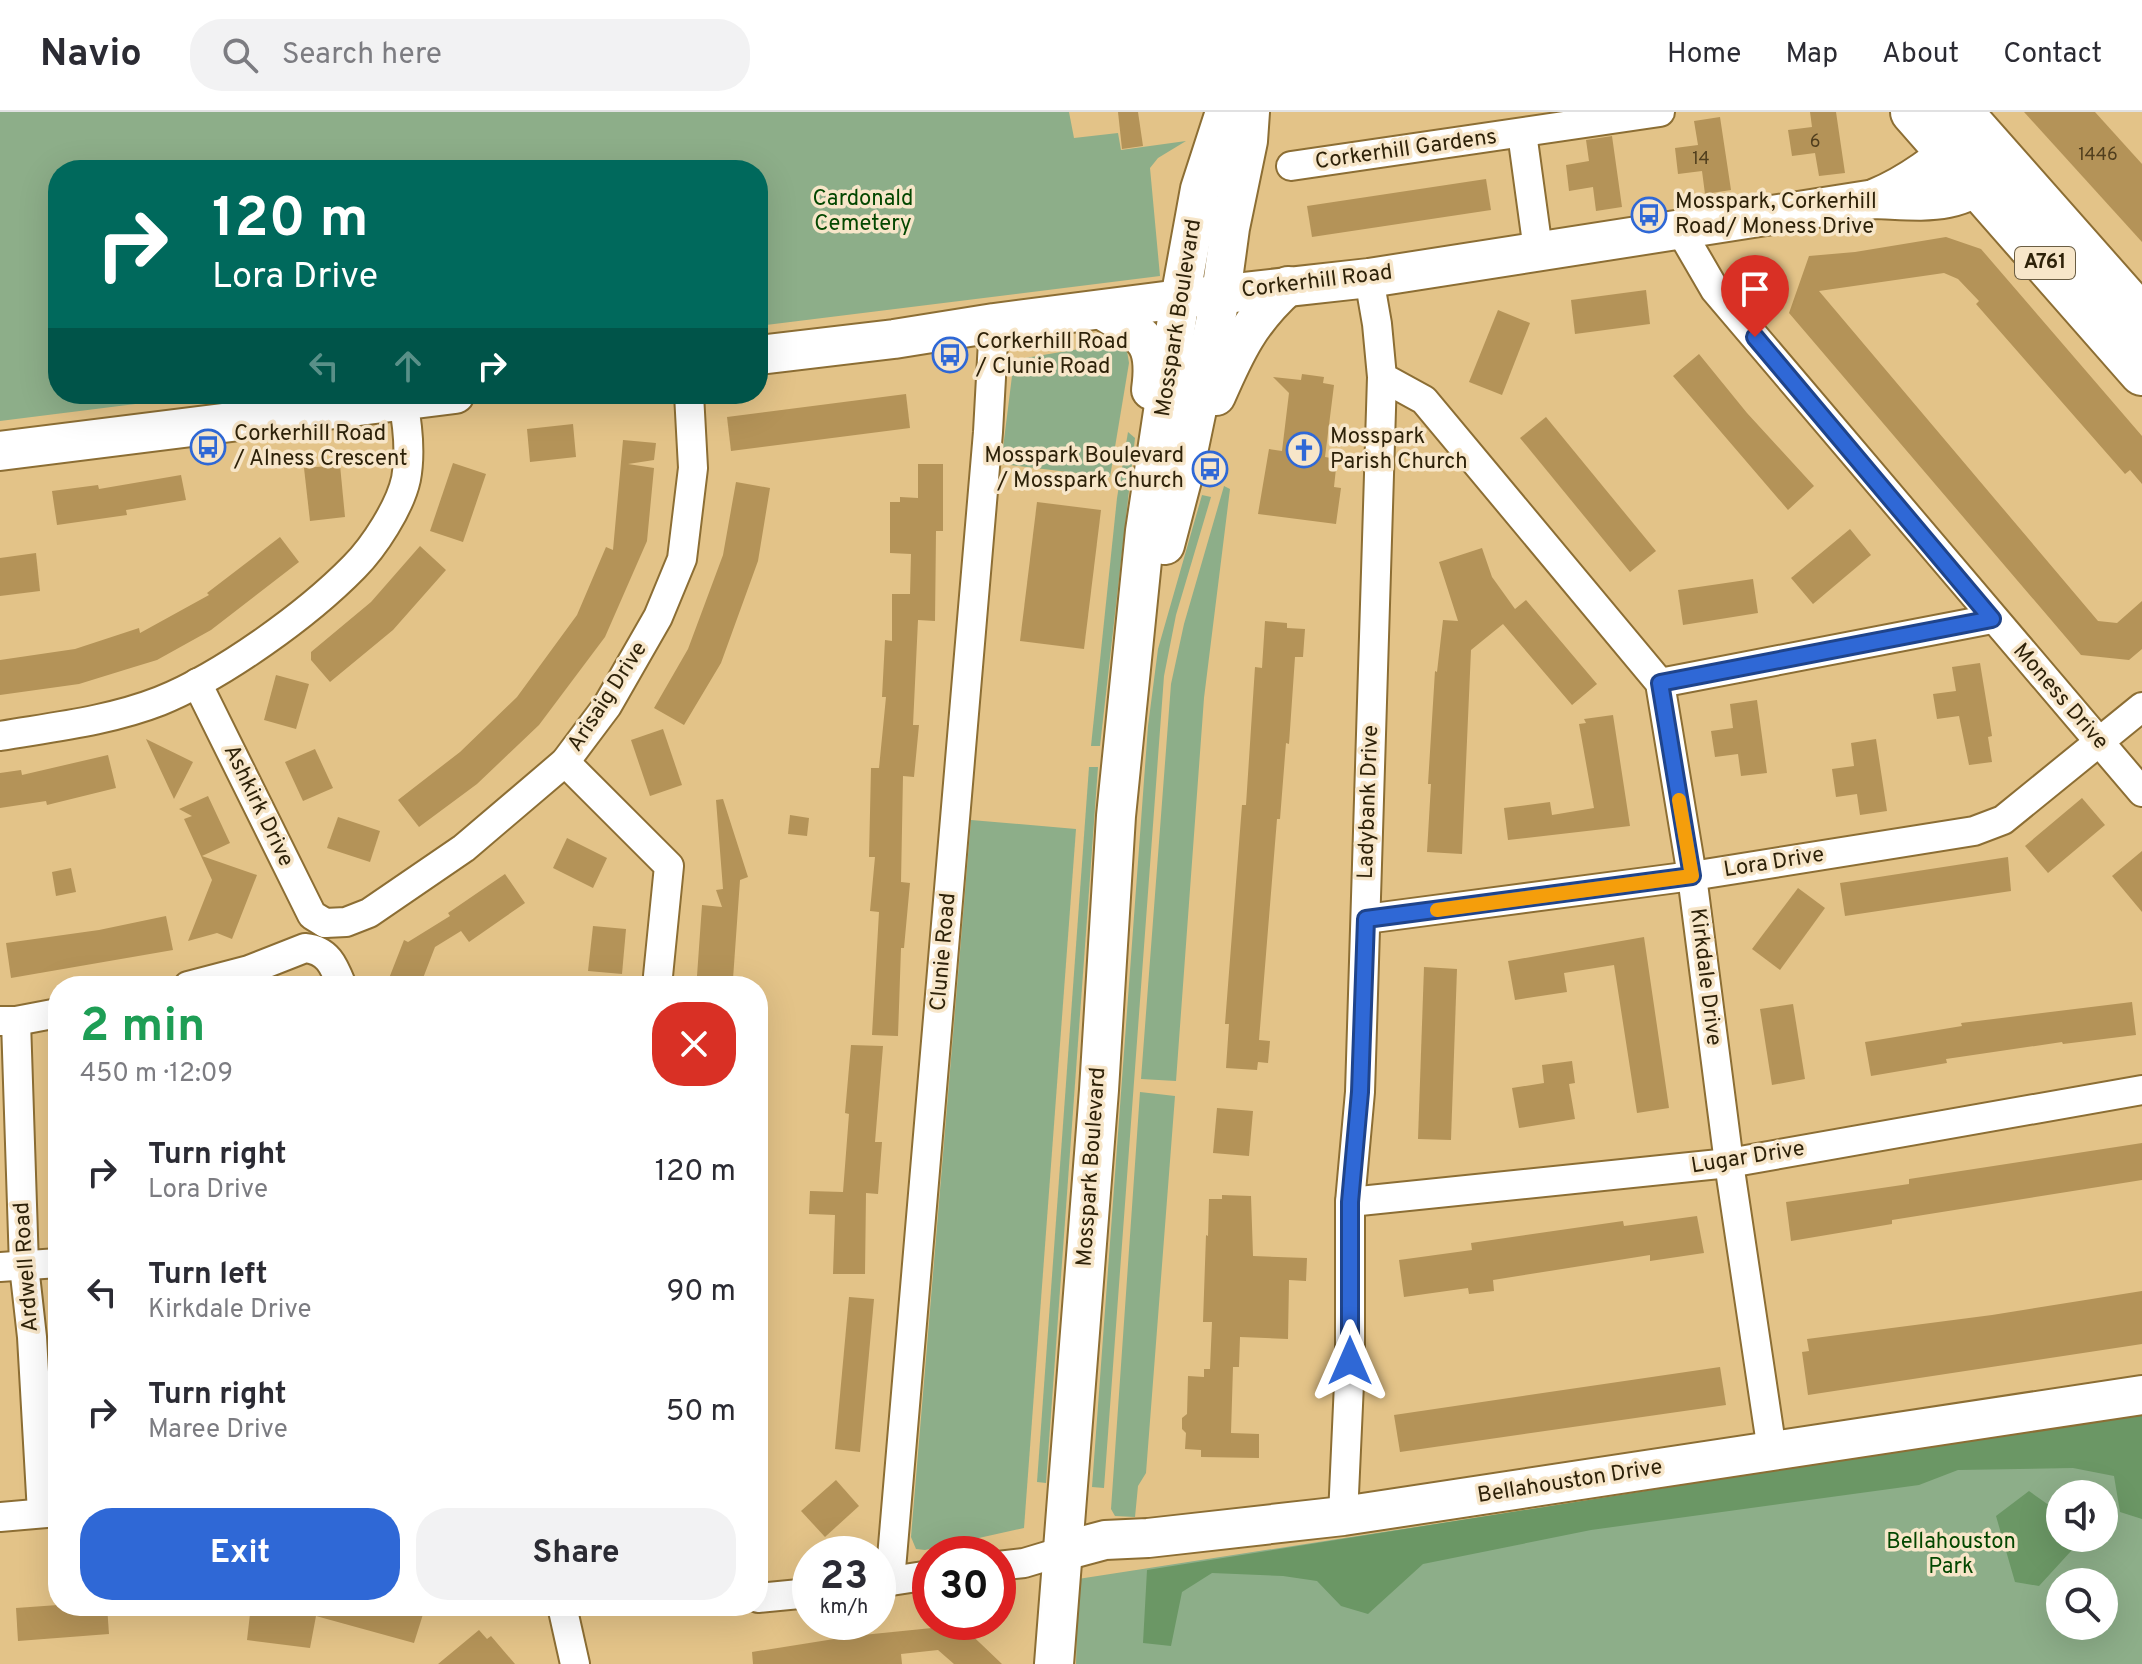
<!DOCTYPE html>
<meta charset="utf-8">
<style>
body{margin:0;font-family:Overpass,sans-serif;background:#f2f2f3;color:#2b2b33;height:100vh;display:flex;flex-direction:column;font-size:30px;white-space:nowrap}
*{box-sizing:border-box;margin:0}
p{font-size:26px;color:#7c7c81}
.icon{flex:none;width:44px;height:44px;fill:none;stroke:currentColor;stroke-width:2;stroke-linecap:round;stroke-linejoin:round}
.map{position:relative;flex:1;overflow:hidden}
.sheet{position:absolute;left:48px;top:864px;width:720px;height:640px;display:flex;flex-direction:column;background:#fff;border-radius:32px;box-shadow:0 8px 32px #0002}
.sheet>*{flex:none}
.hud{position:absolute;left:48px;top:48px;width:720px;height:244px;border-radius:32px;box-shadow:0 8px 32px #0002;background:#00695c;color:#fff;overflow:hidden}
.fabs{position:absolute;left:2046px;top:1368px;display:grid;gap:16px}
.fabs a{display:grid;place-items:center;width:72px;height:72px;border-radius:50%;background:#fff;box-shadow:0 8px 32px #0002;font-size:40px}
.speed{position:absolute;left:792px;top:1424px;display:flex;gap:16px;font-size:40px;font-weight:700;text-align:center}
.speed>*{display:grid;place-content:center;width:104px;height:104px;border-radius:50%;background:#fff;box-shadow:0 8px 32px #0002;line-height:1}
.speed small{font-size:20px;font-weight:400}
.speed .limit{border:12px solid #d22;background:#fff;color:#111}
.pin{position:absolute;display:grid;place-items:center;width:68px;height:68px;color:#fff;margin:-82px -34px;border-radius:50% 50% 50% 0;rotate:-45deg;box-shadow:0 0 8px #0007}
.pin .icon{rotate:45deg}
.me{position:absolute;width:88px;margin:-44px;rotate:0deg;stroke-linejoin:round;filter:drop-shadow(0 0 6px #0008)}
.turn{display:flex;align-items:center;gap:28px;height:168px;padding:0 32px;font-size:36px}
.turn .icon{width:104px;height:104px;stroke-width:2.5}
.turn b{display:block;font-size:56px;line-height:68px}
.lanes{display:flex;align-items:center;height:76px;padding:0 32px;background:#0003;justify-content:center;gap:40px;direction:ltr}
.lanes .off{opacity:.35}
.round{display:grid;place-items:center;flex:none;width:84px;height:84px;border-radius:32px;background:#f2f2f3}
.head{display:flex;align-items:center;justify-content:space-between;height:136px;padding:0 32px}
h1{font-size:48px;font-weight:700;line-height:60px;color:#1e9e55}
.action{display:flex;gap:16px;margin-top:auto;padding:16px 32px}
.action a{flex:1;height:92px;border-radius:32px;background:#2f68d6;color:#fff;font-size:32px;font-weight:700;line-height:92px;text-align:center}
.action a+a{background:#f2f2f3;color:#2b2b33}
ul{padding:0;list-style:none}
li{display:flex;align-items:center;gap:24px;height:120px;padding:0 32px}
li div{flex:1}
li b{display:block;font-size:30px}
li em{font-style:normal}
header{display:flex;align-items:center;gap:48px;box-sizing:border-box;height:112px;padding:0 40px;background:#fff;border-bottom:2px solid #e1e1e2}
header strong{font-size:38px}
nav{display:flex;gap:44px;margin-inline-start:auto;font-size:28px}
.search{width:560px;height:72px;background:#f2f2f3;display:flex;align-items:center;gap:20px;box-sizing:border-box;padding:0 28px;border-radius:32px;color:#7c7c81;font-size:30px}
.map>svg:first-child{display:block}
.green{fill:#8dae89;fill-rule:evenodd}
.forest{fill:#6b9765}
.building{fill:#b49358}
.lines{fill:none;stroke-linecap:round;stroke-linejoin:round}
.street-casing{stroke:#8c6e34;stroke-width:32}
.secondary-casing{stroke:#8c6e34;stroke-width:42}
.primary-casing{stroke:#8c6e34;stroke-width:48}
.street{stroke:#fff;stroke-width:28}
.secondary{stroke:#fff;stroke-width:38}
.primary{stroke:#fff;stroke-width:44}
.route-casing{stroke:#1f448b;stroke-width:20}
.route{stroke:#2f68d6;stroke-width:14}
.slow{stroke:#f59e0b;stroke-width:14}
.labels{text-anchor:middle;dominant-baseline:central;stroke-width:7;stroke-linejoin:round;paint-order:stroke}
.number-label{font-size:18px;fill:#503e1d}
.shield{fill:#f7e6c9;stroke:#6a5d43;stroke-width:2}
.shield-label{font-size:20px;font-weight:bold;fill:#2e2209}
.street-label{font-size:22px;fill:#2e2209;stroke:#f7e6c9}
.park-label{font-size:22px;fill:#034700;stroke:#f7e6c9}
.poi-label{font-size:22px;fill:#2e2209;stroke:#f7e6c9;text-anchor:start}
</style>
<header>
<strong>Navio</strong>
<div class="search"><svg class="icon" aria-label="search" viewBox="0 0 24 24"><circle cx="10" cy="10" r="6"/><path d="M15 15l6 6"/></svg>Search here</div>
<nav><a>Home</a><a>Map</a><a>About</a><a>Contact</a></nav>
</header>
<div class="map">
<svg width="2142" height="1552" viewBox="0 0 2142 1552">
<rect width="100%" height="100%" fill="#e3c388"/>
<g class="green">
<path d="M0,0h1069l5,26 44,-5 3,17 65,-9 -28,17 -8,10 10,108 -402,50v-156h-700v224h157l-215,27z"/>
<path d="M1121,230l6,9 2,12 -19,114 -109,-13 12,-96 6,-9z"/>
<path d="M1128,320l7,6 -35,308h-9l26,-248z"/>
<path d="M1224,374l6,3 -26,209 -28,383 -35,-2 30,-395 13,-60z"/>
<path d="M1202,383l9,2 -35,118 -12,61 -60,812 -12,-1 56,-761 10,-77z"/>
<path d="M1089,655h9l-52,716 -9,-1z"/>
<path d="M971,708l105,9 -52,699 -99,22 -9,-1 -5,-12z"/>
<path d="M1140,980l35,4 -29,377 -8,13 -3,31 -20,-1 -4,-7z"/>
<path d="M2142,1303v249h-1066l2,-85zM2060,1382h44v44h-44zM2060,1470h44v44h-44z"/>
</g>
<g class="forest">
<path d="M2142,1300v107l-22,-7 -6,-36 -41,-8 -115,2 -39,15 -328,45 -168,34 -55,50 -27,-8 -24,-25 -34,-5 -71,-3 -30,19 -11,54 -28,-3 4,-73z"/>
<path d="M2029,1379l31,22v25h23l-44,48 -24,-4 -19,-66z"/>
</g>
<g class="building">
<path d="M1118,0h20l5,34 -21,3z"/>
<path d="M1810,0h26l9,61 -26,3 -4,-23 -23,3 -4,-26 24,-3z"/>
<path d="M2024,0h71l47,52v78z"/>
<path d="M1720,5l11,73 -26,4 -3,-23 -24,3 -3,-26 23,-3 -4,-24z"/>
<path d="M1612,24l10,71 -26,4 -3,-24 -24,4 -3,-26 23,-4 -3,-21z"/>
<path d="M1486,67l5,31 -179,27 -5,-31z"/>
<path d="M1946,125l35,12 161,187v48l-12,-14 -5,4 -149,-170 3,-3 -21,-22 -14,-6 -125,18 279,330 19,2 25,-22v48l-13,11 -48,-5 -292,-342 20,-57 46,-4z"/>
<path d="M1646,178l4,34 -75,10 -4,-34z"/>
<path d="M1498,198l32,13 -28,72 -33,-13z"/>
<path d="M1699,242l48,59 67,73 -26,24 -115,-134z"/>
<path d="M1302,262l22,3 -1,6 11,2 -9,72 12,2 -3,28 7,1 -5,36 -78,-10 11,-65 13,2 7,-58 -16,-16 28,3z"/>
<path d="M906,282l4,34 -179,23 -4,-34z"/>
<path d="M1546,305l110,134 -26,21 -110,-134z"/>
<path d="M573,312l3,33 -46,5 -3,-33z"/>
<path d="M623,328l33,3 -2,17 -26,4 26,4 -7,73 -42,96 -66,88 -62,59 -58,43 -21,-27 62,-48 57,-55 60,-82 29,-68 7,3z"/>
<path d="M453,351l33,11 -23,68 -33,-11z"/>
<path d="M918,352h25v67h-7l-1,90 -17,-1 -5,105h6l-5,52 -11,-1 -2,106 9,1 -6,65h-3l-3,88 -26,-1 7,-123 -9,-1 5,-54h-6l2,-89h8l7,-71h-4l3,-57 7,1v-47h18l1,-40 -21,-1v-51h10v-5l18,1z"/>
<path d="M340,353l5,52 -35,4 -6,-53z"/>
<path d="M181,363l5,25 -60,10 1,5 -70,10 -5,-34 46,-6 1,4z"/>
<path d="M736,370l34,6 -12,73 -37,102 -37,62 -30,-17 34,-59 35,-94z"/>
<path d="M1037,390l64,8 -17,139 -64,-8z"/>
<path d="M1850,417l21,26 -58,49 -22,-26z"/>
<path d="M280,425l19,25 -88,68 -54,30 -23,7 -55,17 -79,11v-35l75,-11 64,-21 1,5 69,-38 -2,-2z"/>
<path d="M420,434l26,24 -53,60 -63,52 -19,-22v-8l60,-50z"/>
<path d="M1482,436l10,29 23,32 11,-9 71,84 -25,21 -69,-81 -32,26 -9,204 -35,-2 4,-68h-3l7,-113 2,1 6,-52 15,1 -19,-59z"/>
<path d="M36,441l4,38 -40,5v-38z"/>
<path d="M1753,467l5,34 -75,12 -5,-35z"/>
<path d="M1265,509l22,2v5l18,1 -2,28h-8l-6,87 -3,-1 -6,76h-3l-18,221 11,1 -2,22 -10,-1 -1,8 -31,-2 3,-44h-4l17,-219h4l9,-138 7,1z"/>
<path d="M1980,551l12,73 -4,1 4,25 -23,3 -10,-49 -22,3 -4,-25 23,-3 -4,-24z"/>
<path d="M276,563l33,9 -13,45 -32,-9z"/>
<path d="M1757,588l10,73 -26,3 -3,-22 -23,3 -4,-26 22,-3 -3,-24z"/>
<path d="M1613,603l17,111 -122,14 -4,-32 46,-6 2,13 42,-7 -15,-84 7,-1 -2,-4z"/>
<path d="M663,617l19,56 -32,11 -19,-56z"/>
<path d="M146,627l47,23 -19,37z"/>
<path d="M1876,627l11,72 -27,4 -3,-21 -21,3 -4,-28 22,-3 -3,-23z"/>
<path d="M315,637l18,39 -30,13 -18,-39z"/>
<path d="M108,643l8,33 -69,17 -1,-4 -46,7v-35l21,-3 1,5z"/>
<path d="M208,684l22,47 -28,13 55,19 -25,64 -15,-6 -29,8 24,-61 -28,-61 8,-3 -13,-7z"/>
<path d="M2082,686l23,27 -57,48 -23,-27z"/>
<path d="M723,687l25,78 -8,3 -7,99 -36,-3 5,-71 20,2 -6,-17 7,-1 -7,-89z"/>
<path d="M790,703l19,3 -2,18 -19,-2z"/>
<path d="M338,705l42,14 -10,31 -43,-14z"/>
<path d="M567,726l40,20 -14,30 -40,-20z"/>
<path d="M2142,739v61l-30,-36z"/>
<path d="M2008,745l3,34 -166,25 -5,-33z"/>
<path d="M71,756l5,24 -20,4 -4,-24z"/>
<path d="M505,762l20,29 -56,39 -8,-11 -26,16 -15,39h-34l18,-46 4,2 42,-26 -2,-3z"/>
<path d="M1798,776l27,20 -45,62 -28,-21z"/>
<path d="M166,804l7,34 -162,28 -5,-35 93,-13z"/>
<path d="M593,814l33,3 -4,45 -34,-3z"/>
<path d="M1644,825l25,171 -32,5 -23,-148 -50,8 3,19 -52,8 -7,-39z"/>
<path d="M1424,855l33,2 -6,171 -33,-1z"/>
<path d="M2132,890l4,33 -73,9 -1,-2 -116,17 1,4 -76,13 -6,-34 97,-16 -1,-3z"/>
<path d="M1793,892l12,75 -33,6 -12,-76z"/>
<path d="M851,933l32,1 -8,96h7l-4,52 -12,-1 -1,81h-32l2,-59 -26,-1 1,-23 33,1 6,-78 -4,-1z"/>
<path d="M1572,949l3,22 -6,1 6,35 -56,9 -7,-40 32,-5 -2,-18z"/>
<path d="M1217,996l36,3 -4,45 -36,-3z"/>
<path d="M2142,1031v37l-250,40v4l-101,17 -5,-39 123,-18v-5z"/>
<path d="M1222,1083l29,1 2,60 54,2 -1,23 -17,-1 -1,59 -48,-2 -1,30h-6l-2,66 28,1v24l-58,-1v-7l-16,-1 1,-16 -4,-4v-11l5,-4 1,-38 16,1v-8h6l2,-47h-9l3,-87 2,1 1,-37h13z"/>
<path d="M1697,1104l7,37 -54,8v-6l-157,25 1,11 -25,3 -1,-6 -64,9 -5,-37 73,-10 -1,-7 152,-22 1,5z"/>
<path d="M2142,1179v53l-334,51 -6,-43 7,-1 -2,-12 185,-24z"/>
<path d="M849,1185l25,2 -14,153 -25,-3z"/>
<path d="M1720,1255l6,38 -326,47 -6,-37z"/>
<path d="M836,1368l23,26 -34,31 -24,-26z"/>
<path d="M58,1493l49,1 2,28 -91,7 -2,-33z"/>
<path d="M261,1494h146l17,5 -10,32 -98,-27 -6,32 -63,-8 3,-26 9,2z"/>
<path d="M947,1510h11l44,42h-48l-16,-14 -37,4 1,10h-149l-1,-12 101,-16 89,-9z"/>
<path d="M479,1518l8,9 4,-3 24,28h-77z"/>
</g>
<g class="lines">
<g class="street-casing">
<g id="street">
<path d="M1522,21l16,117"/>
<path d="M1291,54l369,-54"/>
<path d="M1679,116l36,62 427,502"/>
<path d="M1369,166l8,46 5,53 42,23 236,283 32,193 37,287 43,288"/>
<path d="M197,571l115,232 13,8"/>
<path d="M1660,571l332,-64"/>
<path d="M0,624c53,-9 109,-15 160,-35 62,-25 147,-86 194,-134 20,-20 46,-60 52,-88 5,-26 2,-52 -3,-78"/>
<path d="M565,650l104,104 -12,120"/>
<path d="M1366,807l326,-43 282,-45 29,-11 139,-113"/>
<path d="M325,811l21,-1 23,-9 95,-65 101,-86 42,-56 51,-89 24,-58 11,-91 -4,-74"/>
<path d="M188,874l61,-16 56,-22c23,2 29,18 37,38"/>
<path d="M0,909h16l42,-8"/>
<path d="M16,909l8,245 8,71 10,176"/>
<path d="M1350,1090l379,-39 413,-73"/>
<path d="M0,1155l58,-4"/>
<path d="M1343,1404l7,-155v-159l10,-110 22,-715"/>
<path d="M0,1405l58,-5"/>
<path d="M998,1454l26,-3 40,-12"/>
<path d="M890,1469l98,-1149 6,-109"/>
<path d="M878,1471l52,-8"/>
<path d="M758,1486l52,-5"/>
<path d="M562,1494l13,58"/>
</g>
</g>
<g class="secondary-casing">
<g id="secondary">
<path d="M1876,86c36,-15 64,-38 95,-63"/>
<path d="M1102,198c40,25 56,28 49,80"/>
<path d="M758,243l136,-16 100,-16 186,-24 189,-21 506,-79c53,2 81,8 125,-28"/>
<path d="M1216,284c20,-46 34,-76 72,-110"/>
<path d="M0,339l455,-57"/>
<path d="M1165,433l18,-69 38,-182 9,-66 18,-87 2,-29"/>
<path d="M1064,1439l41,-11 43,-2 195,-22 799,-121"/>
<path d="M1054,1552l45,-574 17,-274 29,-285 35,-232 20,-110 25,-77"/>
</g>
</g>
<g class="primary-casing">
<g id="primary">
<path d="M1913,0l229,261"/>
<path d="M1960,0l182,206"/>
</g>
</g>
<use href="#street" class="street"/>
<use href="#secondary" class="secondary"/>
<use href="#primary" class="primary"/>
</g>
<g class="lines">
<g class="route-casing">
<path id="route" d="M1350,1249v-159l10,-110 6,-173 326,-43 -32,-193 332,-64 -237,-282"/>
</g>
<use href="#route" class="route"/>
<path class="slow" d="M1437,798l255,-34 -13,-76"/>
</g>
<defs>
<g id="bus-ring" transform="scale(1.8)"><circle r="9.5" fill="#f7e6c9" stroke="#2f68d6" stroke-width="1.5"/><path d="M-5-6H5V4H4V6H2V4H-2V6H-4V4H-5ZM-3.5-4V0h7V-4ZM-3.5 1.2v1.5H-2V1.2ZM2 1.2v1.5H3.5V1.2Z" fill="#2f68d6"/></g>
<g id="church-ring" transform="scale(1.8)"><circle r="9.5" fill="#f7e6c9" stroke="#2f68d6" stroke-width="1.5"/><path d="M-1.2-6h2.4v3.5h3.3v2.4h-3.3V6h-2.4V-.1h-3.3v-2.4h3.3Z" fill="#2f68d6"/></g>
</defs>
<g fill-rule="evenodd">
<use href="#bus-ring" x="1649" y="103"/>
<use href="#bus-ring" x="950" y="243"/>
<use href="#bus-ring" x="208" y="335"/>
<use href="#church-ring" x="1304" y="338"/>
<use href="#bus-ring" x="1210" y="357"/>
</g>
<g class="labels">
<g class="number-label">
<text x="1815" y="30">6</text>
<text x="2098" y="43">1446</text>
<text x="1701" y="47">14</text>
</g>
<rect class="shield" x="2015" y="135" width="60" height="32" rx="6"/>
<g class="shield-label">
<text x="2045" y="151">A761</text>
</g>
<g class="street-label">
<text transform="translate(1406 38) rotate(-8)">Corkerhill Gardens</text>
<text transform="translate(1317 170) rotate(-7)">Corkerhill Road</text>
<text transform="translate(1179 206) rotate(-81)">Mosspark Boulevard</text>
<text transform="translate(608 585) rotate(-57)">Arisaig Drive</text>
<text transform="translate(2060 585) rotate(49)">Moness Drive</text>
<text transform="translate(1369 690) rotate(-88)">Ladybank Drive</text>
<text transform="translate(258 694) rotate(64)">Ashkirk Drive</text>
<text transform="translate(1774 751) rotate(-9)">Lora Drive</text>
<text transform="translate(944 840) rotate(-85)">Clunie Road</text>
<text transform="translate(1705 865) rotate(83)">Kirkdale Drive</text>
<text transform="translate(1748 1046) rotate(-9)">Lugar Drive</text>
<text transform="translate(1092 1055) rotate(-86)">Mosspark Boulevard</text>
<text transform="translate(27 1155) rotate(-94)">Ardwell Road</text>
<text transform="translate(1570 1370) rotate(-9)">Bellahouston Drive</text>
</g>
<g class="park-label">
<text x="863" y="87">Cardonald<tspan x="863" dy="25">Cemetery</tspan></text>
<text x="1951" y="1430">Bellahouston<tspan x="1951" dy="25">Park</tspan></text>
</g>
<g class="poi-label">
<text x="1675" y="90">Mosspark, Corkerhill<tspan x="1675" dy="25">Road/ Moness Drive</tspan></text>
<text x="976" y="230">Corkerhill Road<tspan x="976" dy="25">/ Clunie Road</tspan></text>
<text x="234" y="322">Corkerhill Road<tspan x="234" dy="25">/ Alness Crescent</tspan></text>
<text x="1330" y="325">Mosspark<tspan x="1330" dy="25">Parish Church</tspan></text>
<text x="1184" y="344" text-anchor="end">Mosspark Boulevard<tspan x="1184" dy="25">/ Mosspark Church</tspan></text>
</g>
</g>
</svg>
<div class="fabs">
<a><svg class="icon" aria-label="sound" viewBox="0 0 24 24"><path d="M4 9h4l5-4v14l-5-4H4zM17 9q2 3 0 6"/></svg></a>
<a><svg class="icon" aria-label="search" viewBox="0 0 24 24"><circle cx="10" cy="10" r="6"/><path d="M15 15l6 6"/></svg></a>
</div>
<div class="speed"><div>23<small>km/h</small></div><div class="limit">30</div></div>
<div class="pin" style="left:1755px;top:225px;background:#d93025"><svg class="icon" aria-label="arrive" viewBox="0 0 24 24"><path d="M6 21V4h12l-3 4 3 4H6"/></svg></div>
<svg class="me" style="left:1350px;top:1249px" viewBox="-20 -20 40 40"><path d="M0-17L14 15 0 8-14 15z" fill="#2f68d6" stroke="#fff" stroke-width="4"/></svg>
<div class="hud">
<div class="turn"><svg class="icon" aria-label="right" viewBox="0 0 24 24"><path d="M7 20v-9h11M14 6l5 5-5 5"/></svg><div><b>120 m</b>Lora Drive</div></div>
<div class="lanes"><svg class="icon off" aria-label="left" viewBox="0 0 24 24"><path d="M17 20v-9H6M10 6l-5 5 5 5"/></svg><svg class="icon off" aria-label="ahead" viewBox="0 0 24 24"><path d="M12 20V5M6 11l6-6 6 6"/></svg><svg class="icon" aria-label="right" viewBox="0 0 24 24"><path d="M7 20v-9h11M14 6l5 5-5 5"/></svg></div>
</div>
<section class="sheet">
<div class="head"><div><h1>2 min</h1><p>450 m · 12:09</p></div><a class="round" style="background:#d93025;color:#fff"><svg class="icon" aria-label="close" viewBox="0 0 24 24"><path d="M6 6l12 12M18 6L6 18"/></svg></a></div>
<ul>
<li><svg class="icon" aria-label="right" viewBox="0 0 24 24"><path d="M7 20v-9h11M14 6l5 5-5 5"/></svg><div><b>Turn right</b><p>Lora Drive</p></div><em>120 m</em></li>
<li><svg class="icon" aria-label="left" viewBox="0 0 24 24"><path d="M17 20v-9H6M10 6l-5 5 5 5"/></svg><div><b>Turn left</b><p>Kirkdale Drive</p></div><em>90 m</em></li>
<li><svg class="icon" aria-label="right" viewBox="0 0 24 24"><path d="M7 20v-9h11M14 6l5 5-5 5"/></svg><div><b>Turn right</b><p>Maree Drive</p></div><em>50 m</em></li>
</ul>
<div class="action"><a>Exit</a><a>Share</a></div>
</section>
</div>
